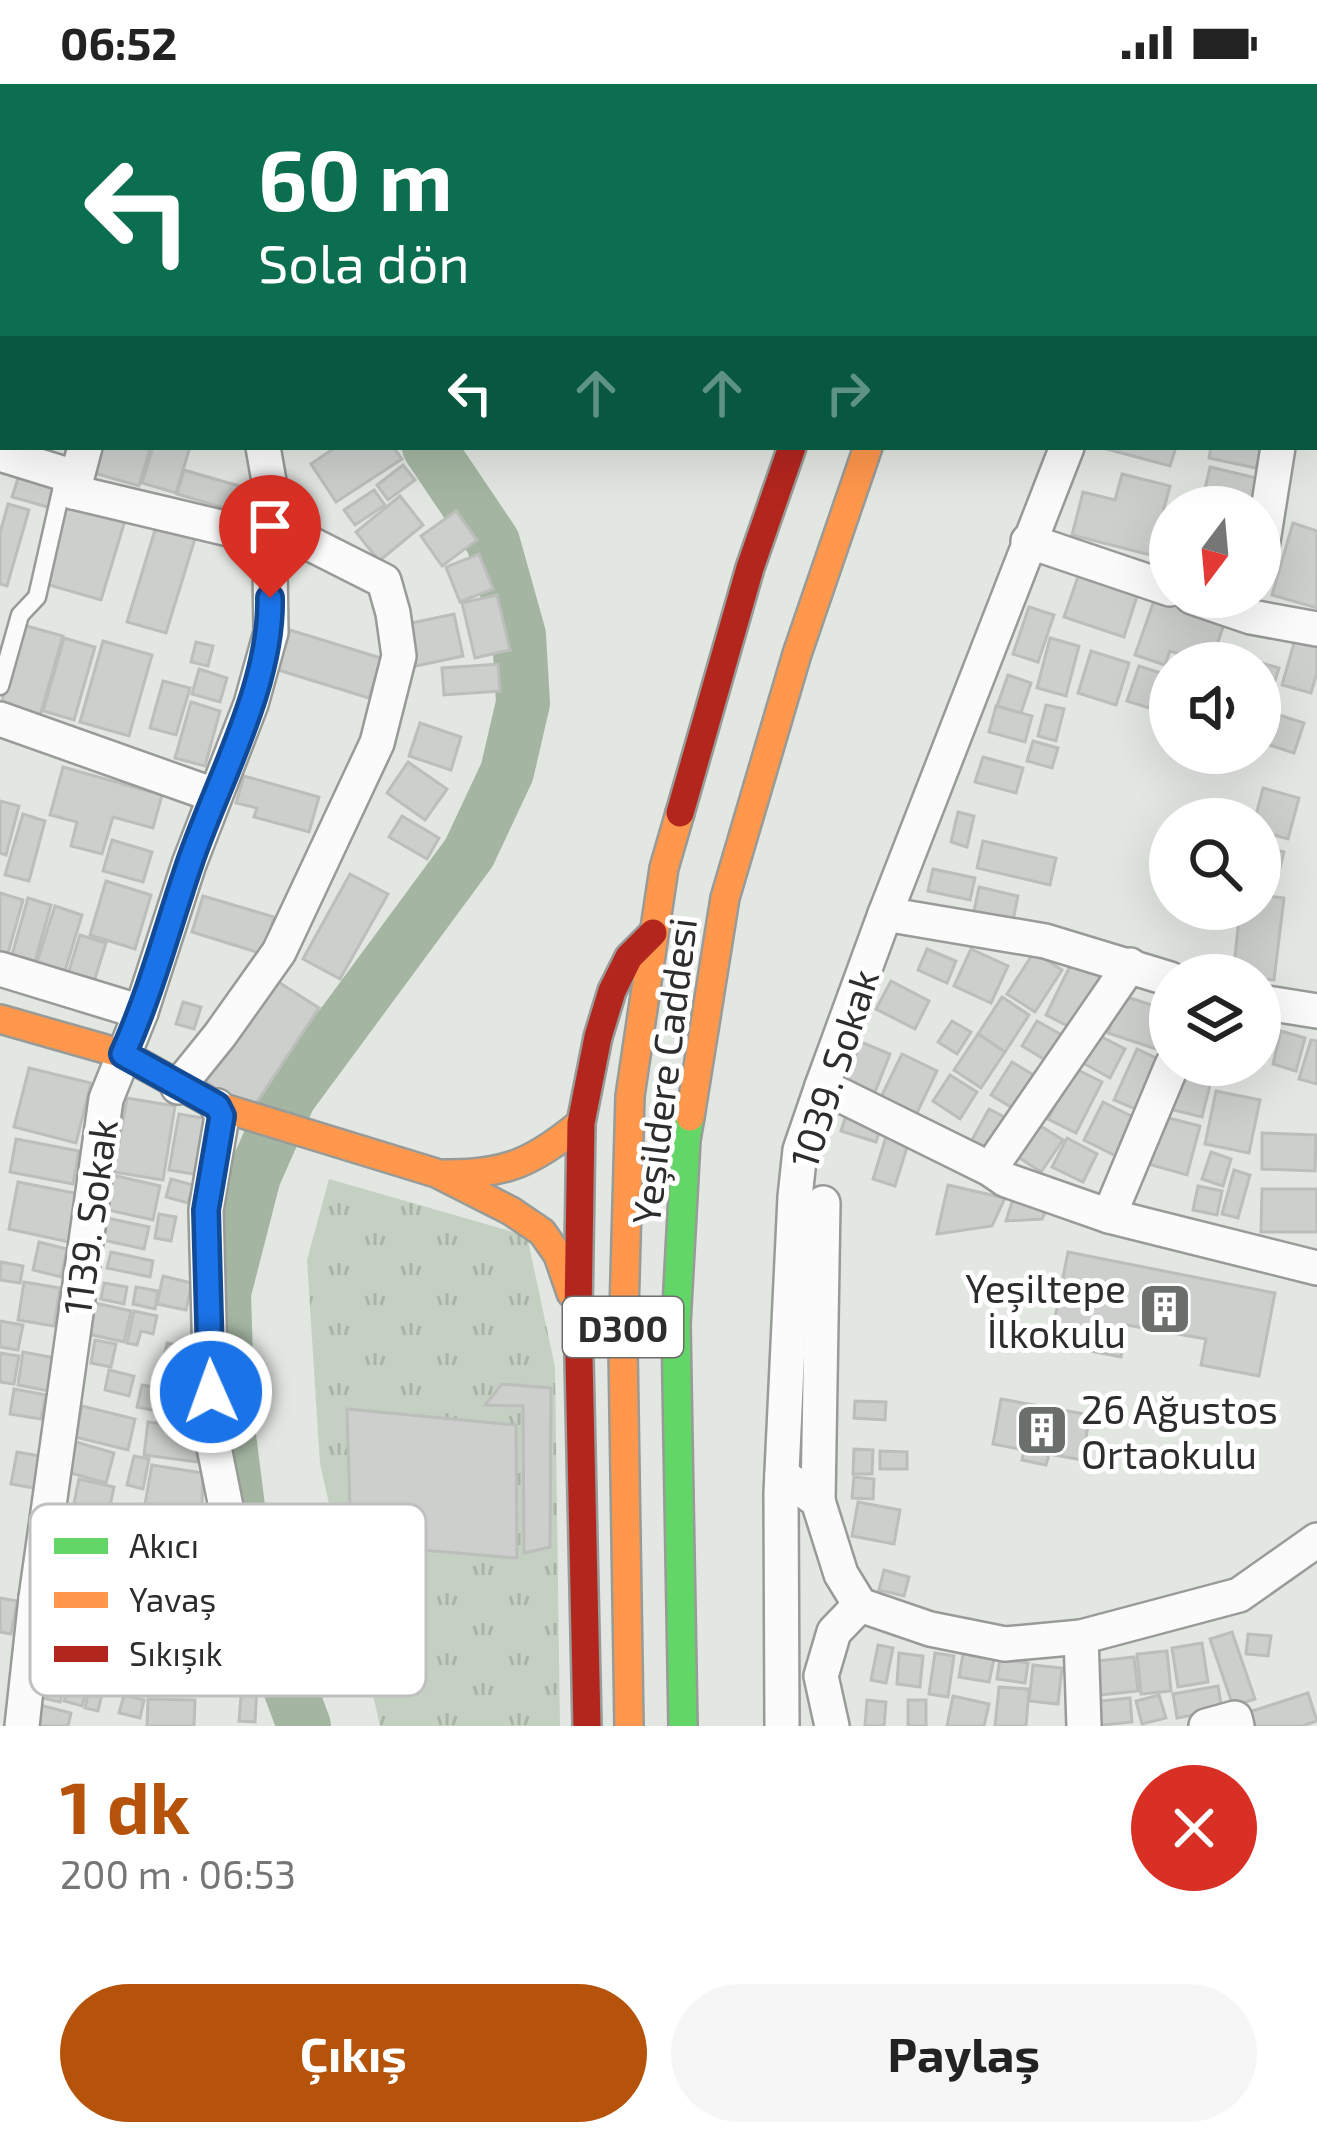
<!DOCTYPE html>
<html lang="tr">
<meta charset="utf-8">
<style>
body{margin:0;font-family:"Exo 2",sans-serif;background:#f6f6f6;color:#222;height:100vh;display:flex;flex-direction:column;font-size:45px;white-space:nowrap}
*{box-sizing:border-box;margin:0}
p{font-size:39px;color:#767676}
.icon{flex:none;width:66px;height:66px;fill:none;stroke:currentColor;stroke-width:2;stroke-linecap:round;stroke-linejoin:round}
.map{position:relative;height:1642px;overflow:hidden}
.sheet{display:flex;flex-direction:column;background:#fff;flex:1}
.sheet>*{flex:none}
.top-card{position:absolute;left:0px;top:0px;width:1317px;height:366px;box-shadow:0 12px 48px #0002;background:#0b6e4f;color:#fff;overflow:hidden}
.needle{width:78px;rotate:196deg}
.tools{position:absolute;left:1149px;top:402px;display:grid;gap:24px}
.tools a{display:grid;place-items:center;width:132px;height:132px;border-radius:50%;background:#fff;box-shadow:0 12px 48px #0002;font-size:60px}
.pin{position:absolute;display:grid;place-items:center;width:102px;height:102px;color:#fff;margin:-123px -51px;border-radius:50% 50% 50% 0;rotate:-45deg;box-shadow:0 0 12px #0007}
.pin .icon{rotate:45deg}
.me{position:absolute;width:132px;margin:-66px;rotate:358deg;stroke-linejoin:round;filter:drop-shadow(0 0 9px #0008)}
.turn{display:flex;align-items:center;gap:42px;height:252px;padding:0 60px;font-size:54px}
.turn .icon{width:156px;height:156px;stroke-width:2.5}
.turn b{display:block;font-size:84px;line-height:102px}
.lanes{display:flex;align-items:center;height:114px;padding:0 60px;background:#0003;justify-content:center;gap:60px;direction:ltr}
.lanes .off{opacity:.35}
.round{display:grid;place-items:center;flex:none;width:126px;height:126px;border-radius:63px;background:#f6f6f6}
.head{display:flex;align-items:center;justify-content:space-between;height:204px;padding:0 60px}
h1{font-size:72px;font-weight:700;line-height:90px;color:#b45309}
.action{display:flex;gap:24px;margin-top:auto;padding:24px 60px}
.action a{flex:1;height:138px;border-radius:72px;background:#b45309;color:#fff;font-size:48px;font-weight:700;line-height:138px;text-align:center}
.action a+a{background:#f6f6f6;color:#222}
.status{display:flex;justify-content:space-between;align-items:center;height:84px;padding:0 60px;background:#fff;direction:ltr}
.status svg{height:33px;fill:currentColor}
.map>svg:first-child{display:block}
.grass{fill:url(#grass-tufts)}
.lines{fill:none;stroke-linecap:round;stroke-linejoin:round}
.river{stroke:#a4b6a2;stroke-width:54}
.building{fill:#cccfcb;stroke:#bbbeba;stroke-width:3}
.lane-casing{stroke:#989b97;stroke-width:21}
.street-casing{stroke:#989b97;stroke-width:38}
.fast-casing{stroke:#989b97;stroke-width:32}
.slow-casing{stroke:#989b97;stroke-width:32}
.jam-casing{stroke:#989b97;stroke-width:32}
.lane{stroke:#fbfbfb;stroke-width:16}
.street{stroke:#fbfbfb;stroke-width:33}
.fast{stroke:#63d668;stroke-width:27}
.slow{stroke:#ff974d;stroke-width:27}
.jam{stroke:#b3261e;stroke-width:27}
.route-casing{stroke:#114b97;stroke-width:30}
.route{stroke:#1a73e8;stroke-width:21}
.labels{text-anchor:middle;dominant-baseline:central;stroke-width:10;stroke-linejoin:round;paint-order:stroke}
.shield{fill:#fff;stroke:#6b6d6b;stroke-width:3}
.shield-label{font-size:36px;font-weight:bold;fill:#2b2e2b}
.street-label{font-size:39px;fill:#2b2e2b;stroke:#fff}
.poi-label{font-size:39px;fill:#2b2e2b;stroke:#fff;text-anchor:end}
.key{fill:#fff;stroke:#bfc0bf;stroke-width:3}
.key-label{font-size:33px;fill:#2b2e2b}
</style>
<div class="status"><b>06:52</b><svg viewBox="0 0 49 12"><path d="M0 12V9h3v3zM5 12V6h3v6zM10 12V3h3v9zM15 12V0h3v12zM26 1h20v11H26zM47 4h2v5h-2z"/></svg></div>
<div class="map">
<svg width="1317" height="1642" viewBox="0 0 1317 1642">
<defs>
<pattern id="grass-tufts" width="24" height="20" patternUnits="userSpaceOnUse" patternTransform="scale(3)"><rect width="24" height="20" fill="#c4d1c2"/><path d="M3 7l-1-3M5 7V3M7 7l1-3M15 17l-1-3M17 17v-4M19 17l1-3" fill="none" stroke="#a9b4a7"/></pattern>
</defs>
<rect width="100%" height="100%" fill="#e3e7e2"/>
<path class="grass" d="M329,1095l198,57 28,131 5,359h-180l-60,-262 -13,-204z"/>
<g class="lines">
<g class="river">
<path d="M183,0l2,3"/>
<path d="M304,1642l-58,-156 -18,-142 -4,-135 30,-117 35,-79 180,-244 38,-81 16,-69 -4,-68 -26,-93 -64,-95"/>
</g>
</g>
<g class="building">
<path d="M102,363l48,2 -11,37 -45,-13z"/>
<path d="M153,363h37l-14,46 -34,-10z"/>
<path d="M336,363h57l9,12 -66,43 -25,-38z"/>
<path d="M1099,363h77l-6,19z"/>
<path d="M1211,363h50l-5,21 -47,-10z"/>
<path d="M403,381l12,15 -27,20 -11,-15z"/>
<path d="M1210,383l51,12 -6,25 -51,-11z"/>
<path d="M184,386l69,20 -8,24 -68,-20z"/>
<path d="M1122,390l48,12 -7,26 7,2v46l-98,-25 11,-43 32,8z"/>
<path d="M19,391l42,12 -6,22 -43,-12z"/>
<path d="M374,406l11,15 -30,20 -11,-15z"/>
<path d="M400,412l23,29 -44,36 -23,-29z"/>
<path d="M68,413l59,17 -26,86 -59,-17z"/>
<path d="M8,420l21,6 -22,76 -7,-2v-51z"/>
<path d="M456,427l21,29 -35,26 -21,-30z"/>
<path d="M159,433l39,12 -32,104 -39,-11z"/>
<path d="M1293,439l24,8v77l-45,-13z"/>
<path d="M479,470l14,35 -33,13 -14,-35z"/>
<path d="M1081,484l59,19 -16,50 -60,-20z"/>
<path d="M1157,508l70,23 -16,48 -41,-12 -5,14 -30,-10z"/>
<path d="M497,511l13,55 -35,8 -13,-55z"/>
<path d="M1029,523l25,8 -16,47 -25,-8z"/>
<path d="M454,530l9,42 -47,10 -9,-42z"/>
<path d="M23,541l40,11 -23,80 -39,-11z"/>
<path d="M290,546l91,28 -12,40 -91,-28z"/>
<path d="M1296,552l21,6v31l-6,20 -29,-8z"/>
<path d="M64,554l31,9 -21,73 -31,-9z"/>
<path d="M1050,554l29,8 -13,50 -29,-8z"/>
<path d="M103,557l49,14 -23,81 -49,-14z"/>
<path d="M196,558l17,4 -5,20 -17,-4z"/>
<path d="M1091,567l38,12 -13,42 -38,-12z"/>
<path d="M1245,574l34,10 -9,28 -10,-3v-30h-16z"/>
<path d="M498,580l2,27 -56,4 -2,-27z"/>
<path d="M1139,582l22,7 -12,35 -22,-7z"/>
<path d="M199,585l28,9 -7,24 -28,-8z"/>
<path d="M1008,591l23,8 -10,30 -24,-7z"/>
<path d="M163,597l27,7 -14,47 -26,-7z"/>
<path d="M191,618l29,9 -15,55 -30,-8z"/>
<path d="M1046,621l18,4 -8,32 -18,-5z"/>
<path d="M996,622l36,10 -7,26 -36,-10z"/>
<path d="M1260,625l44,14 -10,30 -34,-11z"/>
<path d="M420,639l41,14 -10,33 -42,-14z"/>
<path d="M1033,657l25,7 -6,20 -25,-7z"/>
<path d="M983,673l40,11 -7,25 -41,-11z"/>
<path d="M408,678l39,27 -22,31 -38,-27z"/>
<path d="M63,683l99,28 -9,33 -40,-11 -11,37 -31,-8 6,-24 -27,-7z"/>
<path d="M244,692l75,21 -10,35 -55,-15 3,-9 -21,-5z"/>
<path d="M1263,704l36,10 -11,41 -28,-8v-12h-5z"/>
<path d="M0,717l19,5 -13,49 -6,-2z"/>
<path d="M958,728l16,4 -7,31 -16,-5z"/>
<path d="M23,730l22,7 -16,60 -24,-6z"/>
<path d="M402,732l37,22 -12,21 -38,-22z"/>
<path d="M112,756l40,12 -9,30 -40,-11z"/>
<path d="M983,757l73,17 -6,27 -73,-17z"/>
<path d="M1263,762l21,6 -5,20 -19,-5z"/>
<path d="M933,785l42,9 -5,22 -42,-9z"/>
<path d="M350,790l38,20 -48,85 -37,-20z"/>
<path d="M106,797l45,14 -16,54 -45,-14z"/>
<path d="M979,803l39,9 -5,24 -39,-9z"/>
<path d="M0,809l23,7 -18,64 -5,-1z"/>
<path d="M1260,811l24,3 -10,82 -14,-1v-4h-27l7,-66h20z"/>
<path d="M203,812l71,21 -11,37 -71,-22z"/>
<path d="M28,814l23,7 -16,56 -23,-6z"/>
<path d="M55,822l27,9 -18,59 -28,-9z"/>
<path d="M80,851l26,8 -13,42 -26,-8z"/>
<path d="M927,865l29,12 -9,22 -29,-13z"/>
<path d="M971,865l37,17 -17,37 -37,-17z"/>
<path d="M1034,868l28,18 -27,42 -28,-18z"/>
<path d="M1073,876l30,16 -27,54 -30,-15z"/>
<path d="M269,892l50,32 -68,103 -50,-32z"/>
<path d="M891,897l38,20 -14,28 -39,-20z"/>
<path d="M1121,911l49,16 -2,42 -60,-20z"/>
<path d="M1002,913l27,18 -24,37 -27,-18z"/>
<path d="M183,918l18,5 -7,22 -18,-5z"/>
<path d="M952,937l19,11 -14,22 -19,-12z"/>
<path d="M1037,937l25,14 -15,26 -25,-15z"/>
<path d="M1281,947l24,7 -9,33 -23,-7z"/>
<path d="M978,950l27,18 -24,36 -27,-18z"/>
<path d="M1098,951l27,14 -15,29 -27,-15z"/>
<path d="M1311,956l6,1v43l-18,-5z"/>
<path d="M861,958l29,12 -15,38 -30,-11z"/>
<path d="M1137,965l30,14 -22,50 -31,-13z"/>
<path d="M902,970l35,17 -23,48 -35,-18z"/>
<path d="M1012,978l30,18 -21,33 -30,-18z"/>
<path d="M1180,981h35l-13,52 -33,-8z"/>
<path d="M29,984l62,15 -15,60 -62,-16z"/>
<path d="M1074,984l28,14 -26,51 -28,-14z"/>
<path d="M950,991l27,17 -17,27 -27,-18z"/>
<path d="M1216,1007l44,9 -11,53 -44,-9z"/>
<path d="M127,1014l48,8 -12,74 -49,-8z"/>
<path d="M1103,1018l32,16 -19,38 -32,-16z"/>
<path d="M989,1025l27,14 -20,38 -28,-14z"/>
<path d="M847,1028l35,11 -6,19 -35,-11z"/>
<path d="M179,1030l29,5 -9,56 -30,-5z"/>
<path d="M1161,1032l39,10 -13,49 -39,-11z"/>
<path d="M1036,1039l27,17 -22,32 -26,-17z"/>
<path d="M1262,1049l54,2 -1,36 -53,-2z"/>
<path d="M886,1053l22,7 -13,42 -22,-7z"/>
<path d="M1067,1054l30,16 -14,28 -31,-15z"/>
<path d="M16,1055l63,12 -6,33 -63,-12z"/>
<path d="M1211,1068l20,7 -8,27 -21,-7z"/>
<path d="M1234,1086l16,5 -12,43 -16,-4z"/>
<path d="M108,1090l52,12 -7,34 -53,-12z"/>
<path d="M171,1095l22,6 -5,18 -22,-6z"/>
<path d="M18,1098l61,12 -10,48 -60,-13z"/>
<path d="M948,1101l57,13 -13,28 -55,8z"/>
<path d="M1198,1102l24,5 -5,24 -24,-5z"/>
<path d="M1262,1105h55v43h-56z"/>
<path d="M1014,1112l34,11 -6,12 -36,2z"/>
<path d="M159,1130l17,3 -5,24 -16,-3z"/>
<path d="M107,1134l42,9 -5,22 -41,-9z"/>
<path d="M39,1158l28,7 -6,28 -28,-7z"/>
<path d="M111,1168l42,9 -3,16 -43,-9z"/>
<path d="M1068,1168l207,41 -16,83 -58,-11 5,-26 -79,-14 -6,32 -71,-14z"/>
<path d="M1,1178l22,4 -3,17 -20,-3z"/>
<path d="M163,1192l29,7 -6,27 -29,-6z"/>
<path d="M24,1198l36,6 -6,38 -36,-6z"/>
<path d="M104,1199l23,4 -3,17 -23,-5z"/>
<path d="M136,1203l22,4 -3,18 -22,-5z"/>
<path d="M95,1219l36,8 -7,31 -36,-8z"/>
<path d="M134,1227l23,5 -4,18 -12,-3 -4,14 -10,-2z"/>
<path d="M0,1237l23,4 -5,25 -18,-3z"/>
<path d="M95,1256l21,4 -5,23 -20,-4z"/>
<path d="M167,1259l28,6 -3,16 -28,-7z"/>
<path d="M23,1268l32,6 -6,33 -31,-6z"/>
<path d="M0,1269l19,3 -5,28 -14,-2z"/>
<path d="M109,1286l25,6 -5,20 -24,-6z"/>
<path d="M502,1300l49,4 -1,159 -26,6 -1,-147 -38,-1z"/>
<path d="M142,1301l26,5 -5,22 -26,-5z"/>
<path d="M14,1305l32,6 -5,24 -31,-5z"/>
<path d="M1001,1315l89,16 -8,45 -33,-6 -3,11 -24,-5 2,-10 -31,-6z"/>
<path d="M855,1317l31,1 -1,18 -31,-2z"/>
<path d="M82,1322l53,13 -7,31 -53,-13z"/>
<path d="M347,1325l169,16 1,133 -166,-14z"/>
<path d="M148,1338l46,6 4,34 -54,-7z"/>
<path d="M76,1358l38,11 -8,30 -39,-11z"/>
<path d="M854,1365l19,1 -1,24h-19z"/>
<path d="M880,1367l27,1v17h-27z"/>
<path d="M17,1368l23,4 -6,32 -23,-4z"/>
<path d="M134,1372l15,3 -6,30 -16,-4z"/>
<path d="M152,1381l51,8 -1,33 -57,-2z"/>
<path d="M854,1393l20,2 -1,20 -21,-1z"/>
<path d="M79,1395l35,8 -5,24 -35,-8z"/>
<path d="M858,1418l42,8 -6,34 -42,-8z"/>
<path d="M884,1486l25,7 -5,19 -25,-6z"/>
<path d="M0,1514l17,3 -6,33 -11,-2z"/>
<path d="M1232,1548l23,67 -22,7 -23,-67z"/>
<path d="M1248,1550l23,2 -3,20 -22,-2z"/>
<path d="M1202,1559l6,39 -30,5 -6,-39z"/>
<path d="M878,1561l15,3 -7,35 -15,-3z"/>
<path d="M1167,1567l4,40 -30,3 -4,-40z"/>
<path d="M899,1569l24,3 -3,31 -23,-3z"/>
<path d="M935,1569l19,3 -6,41 -19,-3z"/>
<path d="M963,1570l31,5 -5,23 -30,-5z"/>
<path d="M1134,1573l4,34 -47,5 -4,-34z"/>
<path d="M1000,1574l28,5 -3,20 -28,-4z"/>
<path d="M1033,1581l29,3 -4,36 -29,-3z"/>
<path d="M45,1588l21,6 -6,24 -22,-5z"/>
<path d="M71,1591l18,5 -7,26 -18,-5z"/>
<path d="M92,1594l13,3 -7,30 -13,-3z"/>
<path d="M242,1601l15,2 -2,35 -16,-1z"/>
<path d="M1218,1602l4,24 -45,8 -4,-24z"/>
<path d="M999,1603l30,2 -3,37h-31z"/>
<path d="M1308,1609l9,28 -15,5h-55l-4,-12z"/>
<path d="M124,1611l20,5 -4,18 -21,-5z"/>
<path d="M1159,1611l7,23 -24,6 -6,-23z"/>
<path d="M953,1612l36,8 -5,22h-37z"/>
<path d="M1130,1614l2,24 -39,4 -2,-24z"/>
<path d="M148,1615l47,1 -1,26h-47z"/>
<path d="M867,1616l19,2 -2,24h-19z"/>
<rect x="908" y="1616" width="18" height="26"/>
<path d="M36,1620l35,9 -3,13h-38z"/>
</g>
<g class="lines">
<g class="lane-casing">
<path id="lane" d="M0,602l20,-71 17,-18 27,-119"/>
</g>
<g class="street-casing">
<g id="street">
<path d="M1230,3l1,-3"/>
<path d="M0,52l3,1"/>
<path d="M1314,202h3"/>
<path d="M0,370l65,20 8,18 202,48"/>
<path d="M73,408l12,-45"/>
<path d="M1028,457l142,48"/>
<path d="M1260,476l18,-113"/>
<path d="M1192,513l59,20 66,12"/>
<path d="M0,635l214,76"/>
<path d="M885,830l160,27 125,38"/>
<path d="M0,885l141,43"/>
<path d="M1260,918l57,9"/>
<path d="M822,1002l168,83 16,11 103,36 208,52"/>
<path d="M178,1003l42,-52 59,-83 98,-209 22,-87 -6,-43 -9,-32 -107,-54"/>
<path d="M990,1085l140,-204"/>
<path d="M1109,1132l63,-151"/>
<path d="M782,1391l36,26 23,73 19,31 70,24 75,15 76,-7 158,-42 78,-55"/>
<path d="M818,1417l5,-298"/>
<path d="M36,1514l208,-1 -32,-160 -6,-227 16,-94 -5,-10"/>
<path d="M1081,1553l3,89"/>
<path d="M22,1642l14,-128 70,-499 35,-87 48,-148 62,-160 20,-72 -1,-67 7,-38 -14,-80"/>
<path d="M782,1642l-1,-233 14,-296 5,-47 22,-64 63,-172 182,-467"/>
<path d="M832,1642l-11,-50 13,-44 26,-27"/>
<path d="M1206,1642l29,-8 2,8"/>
</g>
</g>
<g class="fast-casing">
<path id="fast" d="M683,1642l-7,-401 10,-185 4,-23"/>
</g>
<g class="slow-casing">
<g id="slow">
<path d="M899,3l1,-3"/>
<path d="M962,3l2,-3"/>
<path d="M0,935l123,35 94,52 219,67 75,38 31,21 16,23 13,38"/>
<path d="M690,1033l35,-219 72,-244 71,-207"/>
<path d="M445,1090c61,1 90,-13 136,-51"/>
<path d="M629,1642l-6,-378 7,-252 34,-228 16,-55"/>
</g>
</g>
<g class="jam-casing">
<g id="jam">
<path d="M1042,3l2,-3"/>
<path d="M680,729l70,-245 42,-121"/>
<path d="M587,1642l-9,-413 3,-190 17,-86 14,-46 17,-34 24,-24"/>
</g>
</g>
<use href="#lane" class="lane"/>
<use href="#street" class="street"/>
<use href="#fast" class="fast"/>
<use href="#slow" class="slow"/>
<use href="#jam" class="jam"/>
</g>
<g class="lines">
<g class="route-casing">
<path id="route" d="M211,1308l-5,-182 16,-94 -5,-10 -94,-52c28,-62 45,-128 67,-192 28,-82 82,-177 80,-264"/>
</g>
<use href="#route" class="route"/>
</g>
<defs>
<g id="building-square" transform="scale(2.7)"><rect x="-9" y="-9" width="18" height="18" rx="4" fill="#6b6f6b" stroke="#fff"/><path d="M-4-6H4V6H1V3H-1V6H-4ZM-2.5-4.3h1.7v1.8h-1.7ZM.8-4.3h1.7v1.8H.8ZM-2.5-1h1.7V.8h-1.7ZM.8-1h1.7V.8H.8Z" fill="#fff"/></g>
</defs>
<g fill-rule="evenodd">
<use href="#building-square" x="1165" y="1225"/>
<use href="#building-square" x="1042" y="1346"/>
</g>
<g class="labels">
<rect class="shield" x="563" y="1213" width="120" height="60" rx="9"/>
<g class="shield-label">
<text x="623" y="1243">D300</text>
</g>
<g class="street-label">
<text transform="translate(833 984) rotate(-72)">1039. Sokak</text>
<text transform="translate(663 987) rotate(-83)">Yeşildere Caddesi</text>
<text transform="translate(89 1133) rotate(-82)">1139. Sokak</text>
</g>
<g class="poi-label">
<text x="1126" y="1203">Yeşiltepe<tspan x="1126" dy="45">İlkokulu</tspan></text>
<text x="1081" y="1324" text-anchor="start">26 Ağustos<tspan x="1081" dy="45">Ortaokulu</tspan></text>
</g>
</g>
<rect x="30" y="1420" width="396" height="192" rx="18" class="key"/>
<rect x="54" y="1454" width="54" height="16" fill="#63d668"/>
<rect x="54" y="1508" width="54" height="16" fill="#ff974d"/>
<rect x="54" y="1562" width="54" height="16" fill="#b3261e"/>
<g class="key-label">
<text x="129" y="1474">Akıcı</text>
<text x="129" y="1528">Yavaş</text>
<text x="129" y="1582">Sıkışık</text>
</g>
</svg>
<div class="tools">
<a><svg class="needle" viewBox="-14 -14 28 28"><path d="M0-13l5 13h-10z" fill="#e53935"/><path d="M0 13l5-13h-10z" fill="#767676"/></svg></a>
<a><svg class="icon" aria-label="sound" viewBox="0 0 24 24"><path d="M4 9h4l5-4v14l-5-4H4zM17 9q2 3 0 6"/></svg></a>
<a><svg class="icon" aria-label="search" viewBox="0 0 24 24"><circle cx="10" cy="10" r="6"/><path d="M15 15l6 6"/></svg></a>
<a><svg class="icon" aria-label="layers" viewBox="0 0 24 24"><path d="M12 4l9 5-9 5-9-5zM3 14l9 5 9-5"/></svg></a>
</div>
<div class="pin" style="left:270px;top:514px;background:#d93025"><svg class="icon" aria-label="arrive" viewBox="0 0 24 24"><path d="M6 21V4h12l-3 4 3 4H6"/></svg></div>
<svg class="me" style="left:211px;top:1308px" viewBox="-20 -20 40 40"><circle r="17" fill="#1a73e8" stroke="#fff" stroke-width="3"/><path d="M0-11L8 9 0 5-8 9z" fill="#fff"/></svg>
<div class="top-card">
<div class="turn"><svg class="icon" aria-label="left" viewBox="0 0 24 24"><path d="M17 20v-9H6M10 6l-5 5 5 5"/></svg><div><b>60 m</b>Sola dön</div></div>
<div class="lanes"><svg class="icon" aria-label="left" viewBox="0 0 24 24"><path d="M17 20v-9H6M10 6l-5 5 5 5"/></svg><svg class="icon off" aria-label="ahead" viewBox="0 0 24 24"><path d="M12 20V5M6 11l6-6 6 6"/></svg><svg class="icon off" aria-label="ahead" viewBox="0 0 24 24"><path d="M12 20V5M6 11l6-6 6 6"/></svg><svg class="icon off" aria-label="right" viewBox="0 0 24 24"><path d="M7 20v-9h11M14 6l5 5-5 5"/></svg></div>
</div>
</div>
<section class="sheet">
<div class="head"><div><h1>1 dk</h1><p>200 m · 06:53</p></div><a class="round" style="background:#d93025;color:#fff"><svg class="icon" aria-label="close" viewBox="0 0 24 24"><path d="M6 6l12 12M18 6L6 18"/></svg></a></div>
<div class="action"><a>Çıkış</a><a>Paylaş</a></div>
</section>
